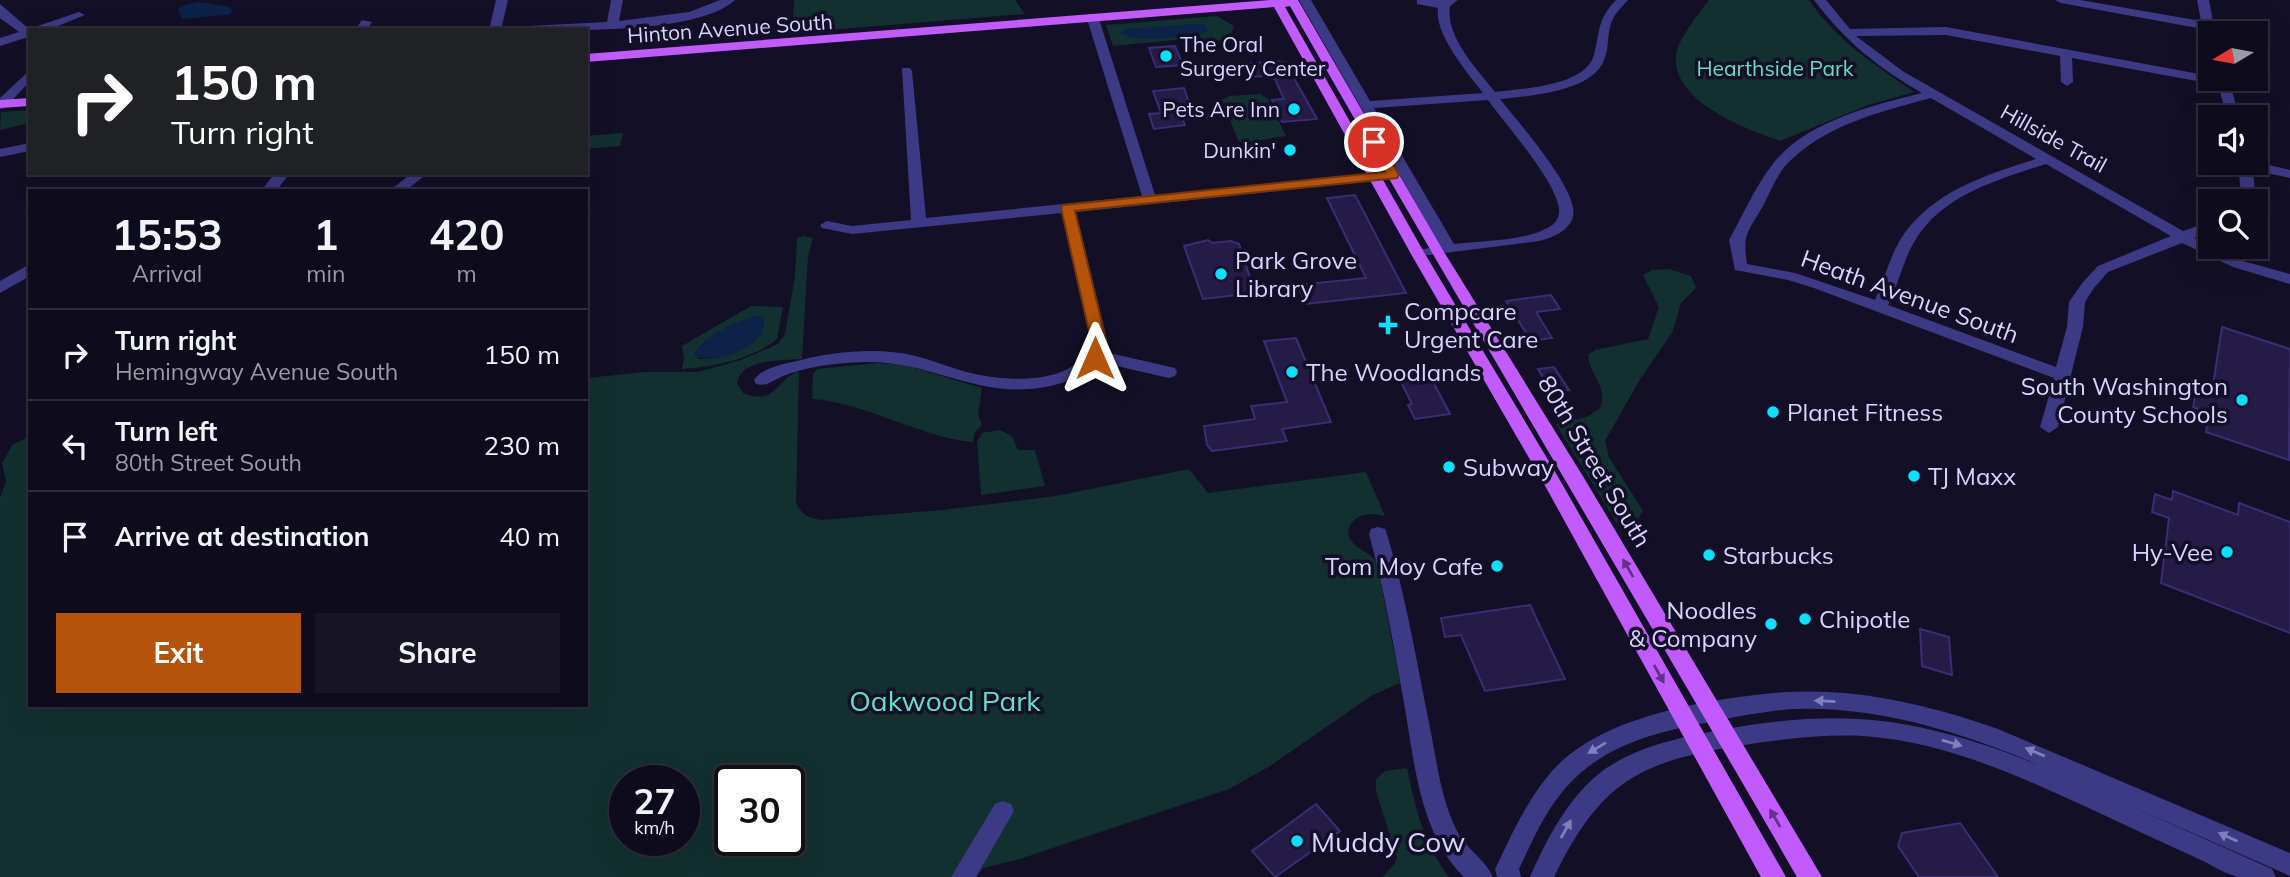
<!DOCTYPE html>
<style>
body{margin:0;font-family:Mulish,sans-serif;background:#171425;color:#f1f3f6;height:100vh;display:flex;flex-direction:column;font-size:26px;white-space:nowrap}
*{box-sizing:border-box;margin:0}
p{font-size:23px;color:#9b9ba3}
.icon{flex:none;width:38px;height:38px;fill:none;stroke:currentColor;stroke-width:2;stroke-linecap:round;stroke-linejoin:round}
.map{position:relative;flex:1;overflow:hidden}
.details{position:absolute;left:28px;top:189px;width:560px;height:518px;display:flex;flex-direction:column;background:#0e0b1c;border-radius:0px;box-shadow:0 7px 28px #0002,0 0 0 2px #2e2b3b}
.details>*{flex:none}
.guide{position:absolute;left:28px;top:28px;width:560px;height:147px;border-radius:0px;box-shadow:0 7px 28px #0002,0 0 0 2px #2e2b3b;background:#202124;color:#fff;overflow:hidden}
.needle{width:46px;rotate:260deg}
.controls{position:absolute;left:2198px;top:21px;display:grid;gap:14px}
.controls a{display:grid;place-items:center;width:70px;height:70px;border-radius:0px;background:#0e0b1c;box-shadow:0 7px 28px #0002,0 0 0 2px #2e2b3b;font-size:35px}
.speed{position:absolute;left:609px;top:765px;display:flex;gap:14px;font-size:35px;font-weight:700;text-align:center}
.speed>*{display:grid;place-content:center;width:91px;height:91px;border-radius:50%;background:#0e0b1c;box-shadow:0 7px 28px #0002,0 0 0 2px #2e2b3b;line-height:1}
.speed small{font-size:18px;font-weight:400}
.speed .limit{border:4px solid #111;border-radius:10px;background:#fff;color:#111}
.pin{position:absolute;display:grid;place-items:center;width:60px;height:60px;color:#fff;margin:-30px;border:4px solid #fff;border-radius:50%;box-shadow:0 2px 7px #0007}
.me{position:absolute;width:77px;margin:-38px;rotate:0deg;stroke-linejoin:round;filter:drop-shadow(0 0 5px #0008)}
.turn{display:flex;align-items:center;gap:24px;height:147px;padding:0 28px;font-size:32px}
.turn .icon{width:91px;height:91px;stroke-width:2.5}
.turn b{display:block;font-size:49px;line-height:60px}
.eta{display:flex;justify-content:space-evenly;align-items:center;height:119px;text-align:center}
.eta b{font-size:42px;font-weight:700;line-height:49px}
.button{display:flex;gap:14px;margin-top:auto;padding:14px 28px}
.button a{flex:1;height:80px;border-radius:0px;background:#b45309;color:#fff;font-size:28px;font-weight:700;line-height:80px;text-align:center}
.button a+a{background:#171425;color:#f1f3f6}
ul{padding:0;list-style:none}
li{display:flex;align-items:center;gap:21px;height:91px;padding:0 28px;border-top:2px solid #2e2b3b}
li div{flex:1}
li b{display:block;font-size:26px}
li em{font-style:normal}
.map>svg:first-child{display:block}
.green{fill:#12302f;fill-rule:evenodd}
.water{fill:#0c2248}
.building{fill:#241b47;stroke:#3b2d73;stroke-width:2}
.lines{fill:none;stroke-linecap:round;stroke-linejoin:round}
.minor{fill:#3d3a85;fill-rule:evenodd}
.major{fill:#c25bff;fill-rule:evenodd}
.oneway{fill:#623188}
.oneway2{fill:#837fbc}
.route{fill:#b45309;stroke:#753606;stroke-width:2}
.poi-dot{fill:#00e5ff;stroke:#130f26;stroke-width:2.5}
.labels{text-anchor:middle;dominant-baseline:central;stroke-width:7;stroke-linejoin:round;paint-order:stroke}
.far-street-label{font-size:21px;fill:#d9d4ff;stroke:#130f26}
.far-poi-label{font-size:21px;fill:#d9d4ff;stroke:#130f26;text-anchor:end}
.far-park-label{font-size:21px;fill:#5fe0c0;stroke:#130f26}
.poi-label{font-size:24px;fill:#d9d4ff;stroke:#130f26;text-anchor:start}
.street-label{font-size:24px;fill:#d9d4ff;stroke:#130f26}
.near-park-label{font-size:28px;fill:#5fe0c0;stroke:#130f26}
.near-poi-label{font-size:28px;fill:#d9d4ff;stroke:#130f26;text-anchor:start}
</style>
<div class="map">
<svg width="2290" height="877" viewBox="0 0 2290 877">
<rect width="100%" height="100%" fill="#130f26"/>
<g class="green">
<path d="M794,0h221l10,14 -233,19z"/>
<path d="M1709,0h100c29,42 64,63 105,92l-46,13 -88,36c-34,-12 -108,-39 -104,-85 1,-16 23,-43 33,-56z"/>
<path d="M1217,16l17,10 -6,15 -43,-2 -72,7 -7,-21z"/>
<path d="M1260,94l8,5 18,37 -44,7 -4,-3 -16,-40 8,-4z"/>
<path d="M30,110v13l-30,7 1,-18z"/>
<path d="M623,133l-3,13 -34,3v-13z"/>
<path d="M804,236l9,2 -5,18 -6,103c-20,2 -60,-1 -65,24l6,10c34,14 35,-17 56,-21l-3,130c5,13 13,16 25,18l121,-10 114,-14 133,-27 19,24 158,-21 19,44c-16,-4 -35,-2 -37,18 5,16 21,16 29,29l23,120 -29,13 -101,70 -41,23 -209,70 -37,9 -7,9h-976v-379l6,-17 -4,-18 10,-18 18,-9v269h556v-327l60,-6h52l43,-12 37,-16 7,-10 10,-58 2,-38zM625,780h59v60h-59zM730,780h59v60h-59z"/>
<path d="M1669,269l22,7 5,12 -15,15 -8,28 -34,50 -34,60 4,16 34,54 -6,9 -18,7 -63,-103 31,-7 13,-9c9,-20 -11,-34 -12,-53l7,-5 53,-11 11,-32 -16,-32 9,-5z"/>
<path d="M751,306l32,1 -6,32c-24,20 -64,28 -95,30l2,-11 -2,-12zM747,319l15,14c-12,18 -41,26 -62,26l-5,-6 10,-12z"/>
<path d="M878,363l27,2 77,23 -4,26 4,11 -7,7 -2,10c-55,-5 -105,-39 -161,-43l1,-25 4,-5z"/>
<path d="M999,430l13,6 6,14h17l10,36 -64,9 -4,-53 5,-9z"/>
<path d="M1407,768c8,40 17,76 42,109h-67l12,-12 3,-7 -21,-67v-12l9,-8z"/>
</g>
<g class="water">
<path d="M198,2l32,5 3,5 -6,3 -45,4 -4,-9 3,-4z"/>
<path d="M1198,24l7,1 4,6 -9,3c-17,2 -69,10 -80,-2l7,-3z"/>
<path d="M758,316l5,2c11,26 -52,50 -68,37 7,-19 43,-35 63,-39z"/>
</g>
<g class="building">
<path d="M1175,46l8,19 -27,2 -7,-19z"/>
<path d="M1275,61l14,2 5,10h-3l26,46 -35,3 -10,-22 12,-1 -9,-20 -11,-3 -14,1 -6,-13z"/>
<path d="M1184,88l5,15 -12,1 8,21 -31,4 -5,-15 12,-1 -8,-22z"/>
<path d="M1355,195l51,98 -100,11 -9,-19 69,-7 -39,-80z"/>
<path d="M1208,240l4,3 19,-2 8,3 16,49 -52,6 -19,-53z"/>
<path d="M1551,295l9,14 -24,3 16,26 -21,3 -25,-40z"/>
<path d="M2222,327l68,22 -1,111 -83,-28 3,-19 -16,-6 4,-20 15,5z"/>
<path d="M1296,338l35,84 -49,7 5,12 -75,10 -5,-6 -3,-19 51,-7 -4,-13 36,-4 -23,-61z"/>
<path d="M1554,367l15,23 -17,3 -14,-24z"/>
<path d="M1430,376l20,38 -35,5 -7,-14 4,-1 -12,-24z"/>
<path d="M2173,491l65,24 1,-12 51,19v111l-129,-50 8,-65 -17,-6 3,-18 17,6z"/>
<path d="M1530,605l35,74 -80,12 -24,-56 -16,2 -4,-19z"/>
<path d="M1920,629l29,8 3,38 -30,-9z"/>
<path d="M1316,804l24,27 -65,46 -23,-26z"/>
<path d="M1960,823l38,54h-79l-21,-31 4,-13z"/>
</g>
<g class="lines">
<g class="minor">
<path d="M496,0h12l-7,30h-12z"/>
<path d="M611,0h12l-4,21 70,-9 31,-12h15c-37,34 -163,30 -213,30l6,-4 79,-4z"/>
<path d="M1299,0h12l59,101 113,-8c-16,-21 -49,-59 -45,-85l-21,-4v-4h41l-8,6c-5,30 27,63 45,86 26,-3 91,-6 99,-37 6,-24 3,-35 22,-55h12c-5,6 -11,11 -14,17 -8,13 -4,30 -10,43 -12,32 -75,36 -104,39 17,22 80,92 73,118 -4,14 -21,21 -34,24l-126,16 -2,-3 2,-3 27,-5 -40,-71 -7,4 -317,33 31,128 -2,12 70,16 2,4 -2,4 -6,2 -70,-16c-10,12 -22,16 -37,21 -78,23 -125,-23 -198,-21 -27,1 -58,4 -83,15 -9,4 -15,10 -25,7l-2,-4c8,-12 29,-16 43,-19 30,-8 64,-12 95,-9 29,2 55,16 83,22 36,8 106,11 116,-34l-29,-127 -210,21 -30,-6 -2,-3 7,-4 25,5 59,-6 -9,-152h8l2,3 14,147 216,-22 -55,-177 6,-3 6,3 56,176 243,-23zM1488,100c17,24 69,82 71,109 1,10 -5,16 -14,20 -22,12 -65,12 -91,15l-80,-136z"/>
<path d="M1814,0h12l24,29 96,-2 264,49v3h19l10,38h-12l-9,-32 -146,-27 1,24 -6,4 -6,-4 -1,-26 -114,-21 -90,1 48,36 279,159 27,-9v9l-16,7 49,23 47,13v10l-57,-17 -51,-24 -74,29 -14,16 -9,14 -2,25 -25,100 -9,6 -9,-6 14,-49 -240,-90 -26,-8 -53,-10 -6,-30c14,-25 26,-53 43,-75 32,-43 101,-60 150,-72 -45,-26 -77,-52 -108,-93zM1931,98l105,61c-51,16 -106,33 -136,81 -11,19 -16,41 -25,60l-80,-27 -48,-9c-5,-32 2,-33 17,-60 6,-12 12,-27 21,-38 38,-41 95,-54 146,-68zM2046,164l125,72 -73,30 -15,16 -14,20 -2,25 -11,40 -168,-62c11,-21 15,-46 28,-66 27,-44 83,-60 130,-75z"/>
<path d="M2055,0h25l121,21 -4,-21h12l6,33h-5v7l-6,-4 -1,-7 -142,-26z"/>
<path d="M0,4l29,25 50,-17 6,3 -37,15h-18v9l-5,-1 -25,8v-8l19,-6 -19,-14z"/>
<path d="M362,20l10,2 -5,8h-12z"/>
<path d="M30,70v11l-25,27 -5,1v-11z"/>
<path d="M30,143v8l-30,6v-8z"/>
<path d="M2256,162l34,8v8l-37,-8 2,24 -5,7h-14l5,-7 -3,-31z"/>
<path d="M275,173h15l-14,18h-15z"/>
<path d="M412,173h16l-23,18h-16z"/>
<path d="M30,264v12l-30,17v-12z"/>
<path d="M1378,527l7,2 2,5c19,63 30,129 43,194 7,34 11,72 27,103 9,18 28,28 36,46h-29c-46,-45 -50,-120 -61,-180 -10,-55 -19,-109 -34,-163l2,-5z"/>
<path d="M1786,692c73,-4 144,13 212,37l292,124v23l-168,-74 150,67 4,8c-12,0 -26,0 -37,0 -11,-2 -24,-10 -34,-15 -27,-13 -55,-25 -82,-38 -83,-38 -168,-82 -260,-88 -42,-2 -85,4 -126,10 -101,16 -138,39 -183,131h-24c17,-39 40,-83 75,-108 32,-22 72,-31 110,-38 132,-25 207,-13 331,37 -80,-34 -164,-62 -252,-59 -32,2 -64,9 -95,15 -47,9 -95,23 -129,59 -23,24 -37,56 -51,86l2,8h-24l-2,-8 4,-8c15,-32 30,-64 54,-91 51,-56 161,-72 233,-78z"/>
<path d="M1003,801l8,3 3,7 -38,66h-25l44,-73z"/>
</g>
<g class="major">
<path d="M1270,0h28l146,252 140,226 238,399h-25c-168,-291 -341,-579 -507,-871l-5,1 140,247 132,221 229,402h-25l-218,-395 -132,-228 -137,-247 -688,55v-8z"/>
<path d="M30,98v8l-30,2v-8z"/>
</g>
</g>
<defs><path id="oneway-solid" d="M-6-.8H1V-3.2L6.5 0L1 3.2V.8H-6Z" transform="scale(1.75)"/></defs>
<g class="oneway">
<use href="#oneway-solid" transform="translate(1628 568) rotate(-120)"/>
<use href="#oneway-solid" transform="translate(1659 674) rotate(61)"/>
<use href="#oneway-solid" transform="translate(1775 818) rotate(-120)"/>
</g>
<g class="oneway2">
<use href="#oneway-solid" transform="translate(1825 701) rotate(-177)"/>
<use href="#oneway-solid" transform="translate(1952 743) rotate(16)"/>
<use href="#oneway-solid" transform="translate(1597 748) rotate(149)"/>
<use href="#oneway-solid" transform="translate(2035 752) rotate(-157)"/>
<use href="#oneway-solid" transform="translate(1566 829) rotate(-61)"/>
<use href="#oneway-solid" transform="translate(2228 837) rotate(-156)"/>
</g>
<path class="route" d="M1374,138l6,4 19,33 -2,3 -322,33 31,129 -6,21h-10l-3,-3 4,-18 -30,-132 2,-3 322,-33 -17,-30z"/>
<g class="poi-dot">
<circle cx="1166" cy="56" r="7"/>
<circle cx="1294" cy="109" r="7"/>
<circle cx="1290" cy="150" r="7"/>
<circle cx="1221" cy="274" r="7"/>
<path d="M1384.5 314.5h7v7h7v7h-7v7h-7v-7h-7v-7h7z"/>
<circle cx="1292" cy="372" r="7"/>
<circle cx="2242" cy="400" r="7"/>
<circle cx="1773" cy="412" r="7"/>
<circle cx="1449" cy="467" r="7"/>
<circle cx="1914" cy="476" r="7"/>
<circle cx="2227" cy="552" r="7"/>
<circle cx="1709" cy="555" r="7"/>
<circle cx="1497" cy="566" r="7"/>
<circle cx="1805" cy="619" r="7"/>
<circle cx="1771" cy="624" r="7"/>
<circle cx="1297" cy="841" r="7"/>
</g>
<g class="labels">
<g class="far-street-label">
<text transform="translate(730 28) rotate(-4)">Hinton Avenue South</text>
<text transform="translate(2054 138) rotate(29)">Hillside Trail</text>
</g>
<g class="far-poi-label">
<text x="1180" y="44" text-anchor="start">The Oral<tspan x="1180" dy="24">Surgery Center</tspan></text>
<text x="1280" y="109">Pets Are Inn</text>
<text x="1276" y="150">Dunkin'</text>
</g>
<g class="far-park-label">
<text x="1775" y="68">Hearthside Park</text>
</g>
<g class="poi-label">
<text x="1235" y="260">Park Grove<tspan x="1235" dy="28">Library</tspan></text>
<text x="1404" y="311">Compcare<tspan x="1404" dy="28">Urgent Care</tspan></text>
<text x="1306" y="372">The Woodlands</text>
<text x="2228" y="386" text-anchor="end">South Washington<tspan x="2228" dy="28">County Schools</tspan></text>
<text x="1787" y="412">Planet Fitness</text>
<text x="1463" y="467">Subway</text>
<text x="1928" y="476">TJ Maxx</text>
<text x="2213" y="552" text-anchor="end">Hy-Vee</text>
<text x="1723" y="555">Starbucks</text>
<text x="1483" y="566" text-anchor="end">Tom Moy Cafe</text>
<text x="1757" y="610" text-anchor="end">Noodles<tspan x="1757" dy="28">&amp; Company</tspan></text>
<text x="1819" y="619">Chipotle</text>
</g>
<g class="street-label">
<text transform="translate(1910 296) rotate(20)">Heath Avenue South</text>
<text transform="translate(1595 461) rotate(59)">80th Street South</text>
</g>
<g class="near-park-label">
<text x="945" y="700">Oakwood Park</text>
</g>
<g class="near-poi-label">
<text x="1311" y="841">Muddy Cow</text>
</g>
</g>
</svg>
<div class="controls">
<a><svg class="needle" viewBox="-14 -14 28 28"><path d="M0-13l5 13h-10z" fill="#e53935"/><path d="M0 13l5-13h-10z" fill="#9b9ba3"/></svg></a>
<a><svg class="icon" aria-label="sound" viewBox="0 0 24 24"><path d="M4 9h4l5-4v14l-5-4H4zM17 9q2 3 0 6"/></svg></a>
<a><svg class="icon" aria-label="search" viewBox="0 0 24 24"><circle cx="10" cy="10" r="6"/><path d="M15 15l6 6"/></svg></a>
</div>
<div class="speed"><div>27<small>km/h</small></div><div class="limit">30</div></div>
<div class="pin" style="left:1374px;top:142px;background:#d93025"><svg class="icon" aria-label="arrive" viewBox="0 0 24 24"><path d="M6 21V4h12l-3 4 3 4H6"/></svg></div>
<svg class="me" style="left:1095px;top:358px" viewBox="-20 -20 40 40"><path d="M0-17L14 15 0 8-14 15z" fill="#b45309" stroke="#fff" stroke-width="4"/></svg>
<div class="guide">
<div class="turn"><svg class="icon" aria-label="right" viewBox="0 0 24 24"><path d="M7 20v-9h11M14 6l5 5-5 5"/></svg><div><b>150 m</b>Turn right</div></div>
</div>
<section class="details">
<div class="eta">
<div><b>15:53</b><p>Arrival</p></div>
<div><b>1</b><p>min</p></div>
<div><b>420</b><p>m</p></div>
</div>
<ul>
<li><svg class="icon" aria-label="right" viewBox="0 0 24 24"><path d="M7 20v-9h11M14 6l5 5-5 5"/></svg><div><b>Turn right</b><p>Hemingway Avenue South</p></div><em>150 m</em></li>
<li><svg class="icon" aria-label="left" viewBox="0 0 24 24"><path d="M17 20v-9H6M10 6l-5 5 5 5"/></svg><div><b>Turn left</b><p>80th Street South</p></div><em>230 m</em></li>
<li><svg class="icon" aria-label="arrive" viewBox="0 0 24 24"><path d="M6 21V4h12l-3 4 3 4H6"/></svg><div><b>Arrive at destination</b></div><em>40 m</em></li>
</ul>
<div class="button"><a>Exit</a><a>Share</a></div>
</section>
</div>
